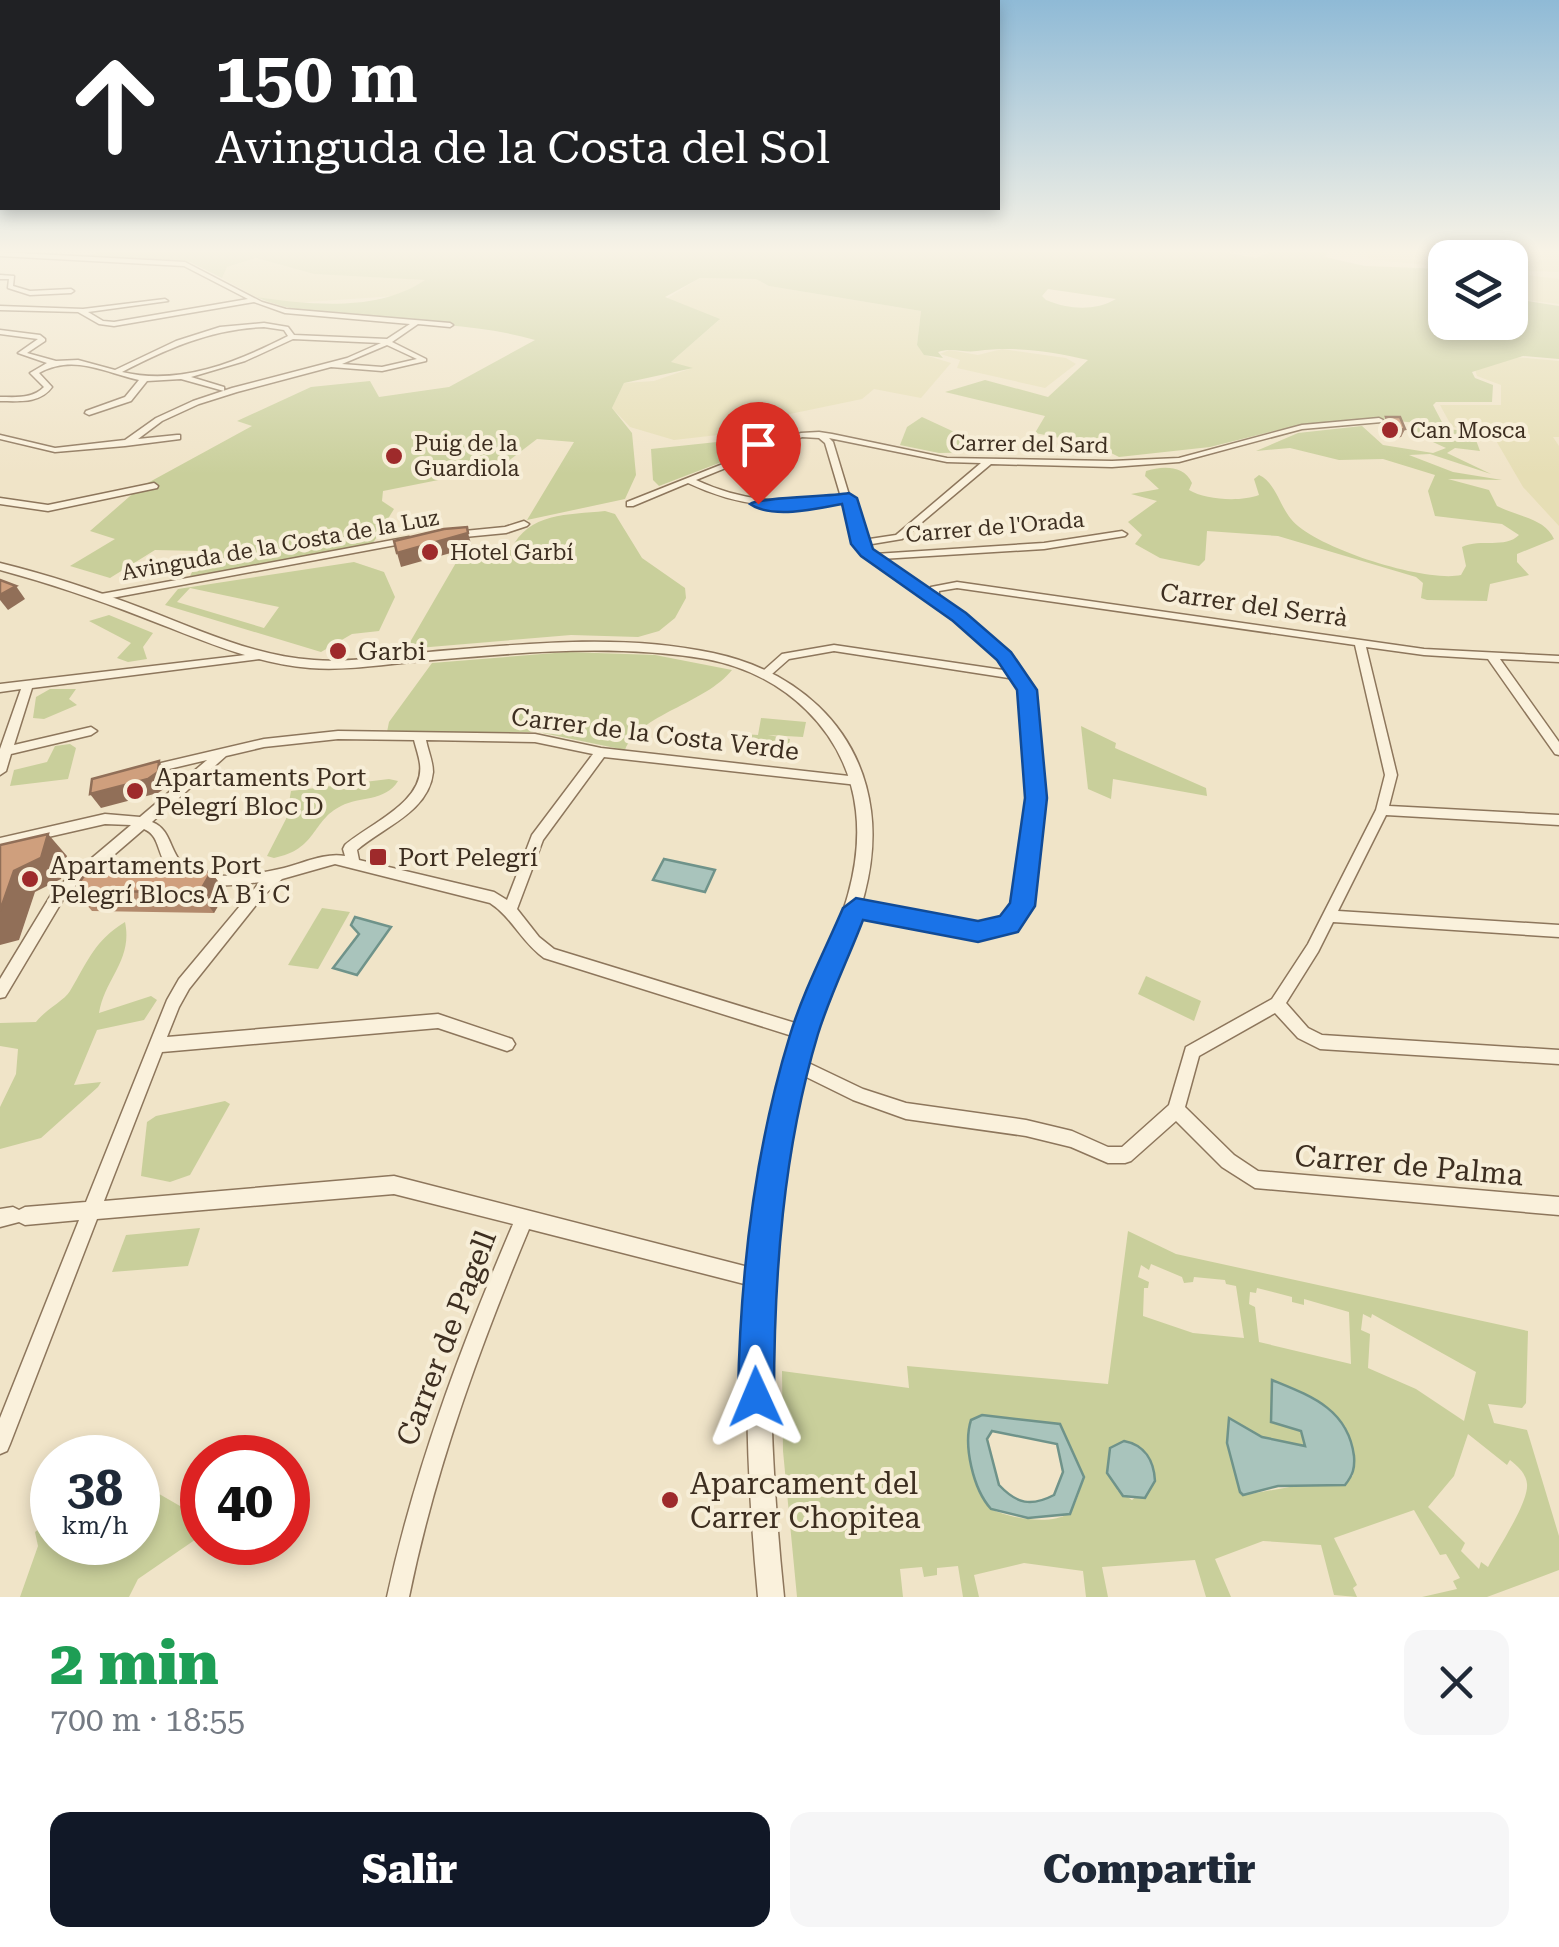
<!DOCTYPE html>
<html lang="es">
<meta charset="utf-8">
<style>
body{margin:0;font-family:"Roboto Serif",serif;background:#f6f6f7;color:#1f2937;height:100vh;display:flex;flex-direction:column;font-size:38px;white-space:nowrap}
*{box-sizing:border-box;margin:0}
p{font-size:32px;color:#747a83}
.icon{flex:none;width:55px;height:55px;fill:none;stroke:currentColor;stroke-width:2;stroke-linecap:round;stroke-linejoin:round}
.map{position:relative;height:1597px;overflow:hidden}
.panel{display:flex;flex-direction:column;background:#fff;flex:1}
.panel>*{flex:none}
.guide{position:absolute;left:0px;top:0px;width:1000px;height:210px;box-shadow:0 5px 15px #0003;background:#202124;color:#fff;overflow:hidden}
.tools{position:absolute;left:1428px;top:240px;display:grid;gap:20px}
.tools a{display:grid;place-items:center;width:100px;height:100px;border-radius:20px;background:#fff;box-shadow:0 5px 15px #0003;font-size:50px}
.speed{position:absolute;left:30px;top:1435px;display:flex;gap:20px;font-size:50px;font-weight:700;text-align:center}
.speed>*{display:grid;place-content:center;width:130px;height:130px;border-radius:50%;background:#fff;box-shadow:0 5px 15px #0003;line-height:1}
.speed small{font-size:25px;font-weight:400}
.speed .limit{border:15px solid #d22;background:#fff;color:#111}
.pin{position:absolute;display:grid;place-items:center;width:85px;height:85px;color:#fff;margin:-102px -42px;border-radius:50% 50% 50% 0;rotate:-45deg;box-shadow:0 0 10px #0007}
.pin .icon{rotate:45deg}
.me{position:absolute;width:110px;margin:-55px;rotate:359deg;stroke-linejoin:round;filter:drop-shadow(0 0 8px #0008)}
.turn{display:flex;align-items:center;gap:35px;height:210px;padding:0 50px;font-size:45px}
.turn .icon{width:130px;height:130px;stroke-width:2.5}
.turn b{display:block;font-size:70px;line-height:85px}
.round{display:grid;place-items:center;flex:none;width:105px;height:105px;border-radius:20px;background:#f6f6f7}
.overview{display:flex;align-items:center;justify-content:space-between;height:170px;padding:0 50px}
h1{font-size:60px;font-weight:800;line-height:75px;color:#1e9e55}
.cta{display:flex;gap:20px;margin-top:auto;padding:20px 50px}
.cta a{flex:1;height:115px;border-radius:20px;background:#111827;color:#fff;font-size:40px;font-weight:800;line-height:115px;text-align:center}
.cta a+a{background:#f6f6f7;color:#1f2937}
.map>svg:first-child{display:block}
.farmland{fill:#e6deb5}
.green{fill:#c9cf9b;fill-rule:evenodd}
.water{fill:#a9c4bc;stroke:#6f938a;stroke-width:2.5;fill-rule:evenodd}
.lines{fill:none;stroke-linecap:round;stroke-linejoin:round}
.minor-casing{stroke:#8d765c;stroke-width:3}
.tertiary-casing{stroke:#8d765c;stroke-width:3}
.minor{fill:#faf1dc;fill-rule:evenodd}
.tertiary{fill:#faf1dc;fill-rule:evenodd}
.wall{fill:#b2896c}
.shaded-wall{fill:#916f58}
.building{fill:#cf9f7d;stroke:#916f58;stroke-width:2.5}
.route{fill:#1a73e8;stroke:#114b97;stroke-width:2.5}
.poi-dot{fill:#9e2a2b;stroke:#f7eed8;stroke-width:4}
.labels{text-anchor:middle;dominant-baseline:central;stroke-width:8;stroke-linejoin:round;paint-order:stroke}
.far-poi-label{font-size:22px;fill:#3d2e20;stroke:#f7eed8;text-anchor:start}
.far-street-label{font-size:22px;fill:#3d2e20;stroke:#f7eed8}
.street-label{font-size:25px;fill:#3d2e20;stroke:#f7eed8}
.poi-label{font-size:25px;fill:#3d2e20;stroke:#f7eed8;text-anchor:start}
.near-street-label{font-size:30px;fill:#3d2e20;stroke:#f7eed8}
.near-poi-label{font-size:30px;fill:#3d2e20;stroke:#f7eed8;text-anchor:start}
</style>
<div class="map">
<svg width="1559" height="1597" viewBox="0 0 1559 1597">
<rect width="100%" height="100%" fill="#f0e4c8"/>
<g class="farmland">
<path d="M1433,251l11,16 -76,-8v-8z"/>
<path d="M1501,251h58v21l-49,-2v-12z"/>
<path d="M256,258l58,16 114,6 -33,16 -103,7 -36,-6 -34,-19 5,-11z"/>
<path d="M1525,275l34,4v25l-33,-4 -11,-21z"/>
<path d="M700,278l56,1 13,7 152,25 -4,34 8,10 26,8 -30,35 -47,-9 -12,10 -77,16 12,11 -123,14 -44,-13 -18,-19 12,-25 30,-2 38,-13 -22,-5 49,-43 -53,-21z"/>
<path d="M1002,349l64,9 10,6 -31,24 -88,-20 3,-8 -20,-6 9,-4 29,5z"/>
<path d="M1515,357l44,4v76h-6l6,9v80l-36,-39 -32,-55 -39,-5 -12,-22h61v-20l-24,-9 -2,-6z"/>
</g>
<g class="green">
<path d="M100,251h1119l37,7 16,-7 56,1 -3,5 40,9 79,3 -11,-18h6l6,10v61h65v-33l10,11 39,6v53l-36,-3 -51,16 3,6 18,7 -1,17h-56l-3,3 11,21 -64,-7 -102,11 -68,17 -91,10 -24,-12 -60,-12 10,-17 -100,-24 40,-12 63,17 40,-37c-38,-9 -73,-14 -111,-9 -14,2 -25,-4 -39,1l5,6 -19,-3 -7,-10 4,-34 -152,-25 -13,-7 -56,-1 -35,19 55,22 -49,43 22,6 -69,15 -12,25 20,25 4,42 -11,24 -98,21 47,-78 -37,-3 -38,29 -116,23 -1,10 12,8 -21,34 -15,6 -170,32 13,-30 -46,-1 -45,28 -40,-12 45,-27 -25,-8 47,-41 21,-3v-3l-14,1 108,-59 -15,-5 74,-34 59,-6 9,16 70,-10 86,-47c-88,-26 -201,-10 -279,-43 56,8 122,15 169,-17l-111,-6 -58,-16 -29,9 -5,11 -32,-16 -105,-4zM1048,289l68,10c-21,12 -46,11 -70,1l-4,-4z"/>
<path d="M922,417l69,32 1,3 -53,1 -39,-8 7,-18z"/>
<path d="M1416,425l57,7 7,19 -25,-3 -8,5 44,21 -61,-20 -21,1 44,17 49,8 -54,-1 41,11 8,16c21,11 48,12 57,33l-37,15v8l12,13 -39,9 -3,17 -60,-1 -6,-2 2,-15 -7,-6 -138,-41 -71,-5 -2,29 -6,6 -39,-8 -25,-14 7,-9 -14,-13 29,-21 -26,-7 28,-5 -14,-13 1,-5c16,-5 38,-6 46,12l-3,7c16,10 52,12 70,5l-5,-16 5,-4c16,7 21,31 32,44 23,29 135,64 170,56l5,-9 -4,-19c19,-9 43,2 57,-12l-17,-11 -67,-8 -7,-25 7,-16 -52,-16 -44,1 -49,-12 -34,3 42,-18 64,-7 21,19 50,8 13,-5 -35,-16z"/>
<path d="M773,436l6,4 -120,46 -6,-6 -2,-31z"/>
<path d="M605,511l10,3 27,44 43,30 1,10 -11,20 -16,13 -21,6 -67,-2 -165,14 51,-88 54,-11c17,-38 57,-35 94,-39z"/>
<path d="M354,562l30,10 11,25 -16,34 -27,3 -31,18 -156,-47 13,-16zM190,588l89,19 -15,21 -87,-26z"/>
<path d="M109,615l44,18 -10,14 4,12 -19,3 -11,-4 14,-15 -42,-22z"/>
<path d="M567,652l88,3 77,15c-27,34 -93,44 -107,80l-87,-18h-151l2,-10 43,-59z"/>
<path d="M50,689h26l-7,10 8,6 -33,14 -11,-1 3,-21z"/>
<path d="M761,718l45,4 -3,15 -35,-2 22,4 -3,14 -48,-5 4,-14 15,1z"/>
<path d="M1081,726l35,17 -1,5 91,40 1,8 -94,-17 -2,20 -23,-10z"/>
<path d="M70,744l6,4 -8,31 -58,7 4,-16 33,-8 8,-16z"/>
<path d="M389,779l9,2c-13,21 -38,15 -57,25 -30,15 -23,43 -67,52l-7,-2 19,-37 5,-28z"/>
<path d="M322,908l28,4 -32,57 -30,-4z"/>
<path d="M125,922c8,38 -20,56 -26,91l52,-17 6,4 -13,20 -47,10 -23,55 27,-3 -3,5 -57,51 -41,11v-42l16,-33 2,-25 -18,-3v-23l36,-1c9,-12 29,-22 34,-31 18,-30 25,-51 55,-69z"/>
<path d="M1146,976l55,25 -7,20 -56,-27z"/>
<path d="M225,1101l5,3 -40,71 -20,7 -29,-6 6,-54 9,-6z"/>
<path d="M200,1228l-12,38 -76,6 14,-37z"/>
<path d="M1128,1231l48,23 352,77 -2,72 -4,5 -34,-4 6,19 33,7 32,106v34l-72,27h-65l35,-8 -4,-8 7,-3 -14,-24 -6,1 -26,-45 -80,28 23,47 -4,3 4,9 -23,-2 -13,-50 -58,-4 -48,18 16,38h-25l-11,-37 -93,7 6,30h-22l-3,-26 -59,-8 -50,12 5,22h-16l-5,-31 -21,2v7l-13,2 -2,-10 -22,2 3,28h-106l-14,-146 -1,-80 127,17 -2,-22 201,18zM1151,1264l31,13 2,6 9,-1 1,-5 31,3 1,4 10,2 8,52 -51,-5 -50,-17 1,-28h4l1,-6 -11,-5 3,-12 8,5zM1257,1288l35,9v5l12,3v-6l45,13 2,52 -92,-22 -4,-35 -6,-3 1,-12 6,1zM1363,1314l8,4 1,-4 104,58 -12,49 -48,-32 -48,-21 2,-34 -9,-4zM982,1415l78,9 24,53c-3,9 -8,30 -15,36 -18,13 -60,5 -78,-4l-12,-18 -10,-45zM1229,1418l33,19 37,11 6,-1 -4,-16 -30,-10 74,5 7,18 1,32 -109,19zM1468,1434l39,31 3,-5c9,7 16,14 17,24 2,18 -30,66 -39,83l-7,-5 -2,7 -18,-18 4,-8 -37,-36 26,-31zM1131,1442l21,20 3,19 -23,19 -15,-10 1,-47z"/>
<path d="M154,1491l26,15 22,-14v43l-64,44 -9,18h-109l18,-51 -3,-14 8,-6v-17l9,-5v38h86v-46z"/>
</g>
<g class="water">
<path d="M664,859l51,11 -10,22 -52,-12z"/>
<path d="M355,917l36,10 -34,48 -24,-7 26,-34 -8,-9z"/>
<path d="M1272,1380c39,16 76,29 82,76 1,12 -1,19 -9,29l-67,1 -35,9 -3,-3 -13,-49 2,-25 33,19 43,9 -4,-15 -30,-9z"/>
<path d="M982,1415l78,9 24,53 -14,37 -42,4 -37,-9c-18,-20 -28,-64 -20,-89zM992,1431l65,13 6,28 -9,23c-23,12 -37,9 -55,-10l-12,-46z"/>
<path d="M1124,1441c21,4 30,20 31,40l-10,17 -22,-2 -16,-23 3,-25z"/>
</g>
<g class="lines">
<g class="minor-casing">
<g id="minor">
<path d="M0,252l185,10 77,40 24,7 164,14 3,2 -3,2 -32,-3 -26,18 34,17v2l-44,10 -51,-4 -94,25 -38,12 -37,17 -24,18 39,-4h3v4l-55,7 -70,6 -55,-13v-4l55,13 70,-8 31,-22 37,-17 39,-13 115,-30 34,-15 -88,-4 -48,22 -54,16 33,10v4l-43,-12 -34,2 -16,20 -42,14 -4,-2 1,-2 39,-14 14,-17c-36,-8 -65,-26 -100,-7l13,14c-12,17 -34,14 -52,14v-4c16,0 32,2 44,-10l-14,-14 17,-10 -29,-10 20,-14 -38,-5v-4l40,5 5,4v2l-18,12 29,8 22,-1 37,10 61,-29 44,-14 44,-4 24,4 6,8 93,4 23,-15 -125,-11 -31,-11 -140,24 -15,-2 -21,-12 -78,-2v-4l83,3 82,-10 3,2 -80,11 15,9 11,1 134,-23 -64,-33 -184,-10zM264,327l20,3 4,6c-51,26 -108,50 -166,36 46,-24 90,-43 142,-45zM387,345l30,14 -35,8 -40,-3z"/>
<path d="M0,275l14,1 -1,10 17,5 41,-2 3,2 -3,2 -41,2 -22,-7 1,-9h-9z"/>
<path d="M1379,418l4,2 -1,2 -80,7 -123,33 -67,5 -121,-3 -89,75 -36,6 9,9 169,-11 78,-12 5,3 -2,2 -81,13 -163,10 48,33 2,-5 26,-5 467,67 135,7v6l-59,-3 59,83v13l-4,-1 -67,-95 -64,-4 -58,-8 31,128 -8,31 170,9v10l-173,-10 -48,96 221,14v12l-226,-15 -15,30 -32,51 22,25 14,7 237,15v14l-239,-15 -22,-11 -23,-25 -76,43 -14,51 49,48 24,16 301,26v18l-304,-27 -33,-21 -46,-46 -45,40 -6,2h-17l-37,-16 -45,-11 -120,-17 -53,-19 -63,-31 -2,-5 2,-5 6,-2 67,32 43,14 120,17 46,11 36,16h14l47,-42 17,-58 86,-48 36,-55 68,-134 9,-35 -30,-130 -398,-57 -18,3v8l24,16 45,39 23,30 11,112 -13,110 -14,18 -23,10 -22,2 -49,-6 -65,-16 -5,-2 -2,-4 2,-4 5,-2c34,8 119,36 149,14 4,-3 7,-8 10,-12l15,-108 -11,-112 -4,-5 -181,-28 -45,8 -17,15h-8l-1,-2 1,-2 18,-16 52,-9 176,26 -10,-13 -45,-39 -86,-60 -15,-16 -12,-41c-54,9 -104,5 -154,-19l-55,23h-6v-4l174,-69 18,-1 13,2 115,24 165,3 67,-3 123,-33zM802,437l17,1 6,5 16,54c-51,8 -98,5 -145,-17zM829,438l118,24 34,1 -85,72 -33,5 -12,-40 2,-2 -4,-3 -16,-53z"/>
<path d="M154,483l4,3 -1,2 -109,23 -48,-7v-6l48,7z"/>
<path d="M524,521l5,3 -2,2 -21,7 -52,5 -5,-3 5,-3 51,-5z"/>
<path d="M409,537l5,3 -2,2 -311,58 -5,-3 5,-3z"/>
<path d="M263,653l5,3 -1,2 -235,30 -18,57 77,-18 6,4 -6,4 -80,19 -5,17 -6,4v-26l21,-60 -21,3v-8z"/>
<path d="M338,731l197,3 66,14 257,29 6,4 -6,4 -254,-28 -61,83 -26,69 22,28 15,12 251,77 5,2 3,5 -3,5 -5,2 -261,-82c-22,-15 -32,-41 -54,-55l-155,-39 -53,15 -18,16 -75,94 -10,18 -12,30 271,-23 74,25 3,5 -3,5 -5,2 -69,-23 -276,24 -58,149 290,-25 366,94 7,2 2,7 -2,7 -7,2 -231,-59c-50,120 -94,240 -120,368h-22c28,-129 74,-251 126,-373l-119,-30 -297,25 -87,225 -3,7 -7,3v-36l79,-198 -54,5 -6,-3 -19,5v-18l13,-2 6,3 6,-3 61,-5 81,-202 12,-21 81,-97c-30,4 -78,11 -96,-21 -7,-13 -6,-26 -20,-32l-80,69 -59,99 -5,1v-19l54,-89 77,-65 -26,-1 -105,24v-10l105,-24 35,3 67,-57 -59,14 -6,-4 2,-3 120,-28zM338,739l76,1c2,8 5,16 6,24 5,38 -51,60 -75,81l-2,4 2,7c-19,-4 -42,7 -61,12 -25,6 -62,12 -87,4 -30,-9 -21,-41 -45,-50l74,-66 38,-9zM426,740l109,2 58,12 -61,81 -25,65 -13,-8 -135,-32 -2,-10c26,-23 72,-38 76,-78 0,-11 -5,-21 -7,-32z"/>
</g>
</g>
<g class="tertiary-casing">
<path id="tertiary" d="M0,563c49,12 97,28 144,46 55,21 110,47 170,51 38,3 77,-5 115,-8 93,-8 191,-19 284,1 81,17 147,72 158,158 9,71 -24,132 -48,196 -12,31 -21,62 -27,94 -34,164 -29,330 -12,496h-26c-16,-168 -18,-335 19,-500 7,-32 17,-62 29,-93 25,-63 58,-123 50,-193 -9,-80 -73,-138 -150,-152 -90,-15 -182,-7 -273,1 -41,3 -82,11 -123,8 -59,-5 -113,-30 -168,-51 -46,-18 -94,-34 -142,-47z"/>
</g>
<use href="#minor" class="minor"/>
<use href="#tertiary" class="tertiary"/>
</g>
<g class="wall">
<path d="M1386,417l19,12 -4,8 -14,2 -5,-13z"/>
<path d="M211,872l15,20 -12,21 -122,-2 -18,-21z"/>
</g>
<g class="shaded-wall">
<path d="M1405,429l-4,8 -14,2 4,-8z"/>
<path d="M468,533l4,14 -71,20 -4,-14z"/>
<path d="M16,586l9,13 -17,11 -8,-10v-5z"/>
<path d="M159,761l9,13v12l-10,7 -57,15 -11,-14z"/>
<path d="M48,834l19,22 -6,23 -26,13 -16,48 -19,5v-34l14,-40z"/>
<path d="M211,872l15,20 -12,21 -15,-20z"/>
</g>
<g class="building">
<path d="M1386,417h14l5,12 -14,2z"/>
<path d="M467,527l1,6 -71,20 -3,-12 50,-12z"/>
<path d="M0,580l16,6 -16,9z"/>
<path d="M159,761l-1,11 -10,7 -58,15 2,-15z"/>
<path d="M48,834l-7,24 -27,13 -14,40v-66z"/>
<path d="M90,867l121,5 -12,21 -125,-3z"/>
</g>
<linearGradient id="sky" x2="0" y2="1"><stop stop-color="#8fbad6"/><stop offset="0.53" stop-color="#f8f3e6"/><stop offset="1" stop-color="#f8f3e6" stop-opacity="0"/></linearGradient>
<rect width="1559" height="474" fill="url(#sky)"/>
<path class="route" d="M849,493l8,5 16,51 93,64 45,39 26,38 10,108 -12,108 -17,26 -40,10 -115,-22c-14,37 -33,75 -45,114 -35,116 -44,242 -44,363l-5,13 -13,5 -13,-5 -5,-13c2,-122 16,-245 52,-362 13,-43 35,-85 53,-127l13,-10 122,23 22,-5 10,-13 15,-105 -8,-108 -20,-30 -44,-39 -92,-65 -10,-12 -9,-40c-25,5 -71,15 -92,0 11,-7 78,-7 99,-11z"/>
<g class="poi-dot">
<circle cx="1390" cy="430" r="10"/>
<circle cx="394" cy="456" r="10"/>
<circle cx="430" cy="552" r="10"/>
<circle cx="338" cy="651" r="10"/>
<circle cx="135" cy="791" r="10"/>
<rect x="368" y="847" width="20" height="20" rx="5"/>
<circle cx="30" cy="879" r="10"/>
<circle cx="670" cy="1500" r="10"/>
</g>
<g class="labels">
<g class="far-poi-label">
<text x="1410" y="430">Can Mosca</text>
<text x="414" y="443">Puig de la<tspan x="414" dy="25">Guardiola</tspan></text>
<text x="450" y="552">Hotel Garbí</text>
</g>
<g class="far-street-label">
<text transform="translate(1029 444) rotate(1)">Carrer del Sard</text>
<text transform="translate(995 527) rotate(-5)">Carrer de l'Orada</text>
<text transform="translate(280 545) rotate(-10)">Avinguda de la Costa de la Luz</text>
</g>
<g class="street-label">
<text transform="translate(1254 605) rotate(8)">Carrer del Serrà</text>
<text transform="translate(655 734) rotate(7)">Carrer de la Costa Verde</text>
</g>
<g class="poi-label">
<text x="358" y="651">Garbi</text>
<text x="155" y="777">Apartaments Port<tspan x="155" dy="29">Pelegrí Bloc D</tspan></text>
<text x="398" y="857">Port Pelegrí</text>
<text x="50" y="865">Apartaments Port<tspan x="50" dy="29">Pelegrí Blocs A B i C</tspan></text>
</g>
<g class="near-street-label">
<text transform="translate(1409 1165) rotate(5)">Carrer de Palma</text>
<text transform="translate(446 1338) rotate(-69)">Carrer de Pagell</text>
</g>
<g class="near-poi-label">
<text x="690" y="1483">Aparcament del<tspan x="690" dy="34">Carrer Chopitea</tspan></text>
</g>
</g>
</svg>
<div class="tools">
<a><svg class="icon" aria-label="layers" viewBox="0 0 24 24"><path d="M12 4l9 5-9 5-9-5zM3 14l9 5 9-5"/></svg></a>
</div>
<div class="speed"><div>38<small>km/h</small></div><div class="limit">40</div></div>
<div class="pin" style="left:758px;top:504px;background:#d93025"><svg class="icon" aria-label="arrive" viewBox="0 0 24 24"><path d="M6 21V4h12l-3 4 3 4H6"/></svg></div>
<svg class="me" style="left:756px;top:1397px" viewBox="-20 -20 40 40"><path d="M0-17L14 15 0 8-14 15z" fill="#1a73e8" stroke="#fff" stroke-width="4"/></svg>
<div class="guide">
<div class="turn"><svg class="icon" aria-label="ahead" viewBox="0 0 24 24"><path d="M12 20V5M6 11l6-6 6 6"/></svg><div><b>150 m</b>Avinguda de la Costa del Sol</div></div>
</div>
</div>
<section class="panel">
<div class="overview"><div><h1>2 min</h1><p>700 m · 18:55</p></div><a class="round"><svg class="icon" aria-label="close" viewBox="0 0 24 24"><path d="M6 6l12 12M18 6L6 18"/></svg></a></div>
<div class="cta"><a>Salir</a><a>Compartir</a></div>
</section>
